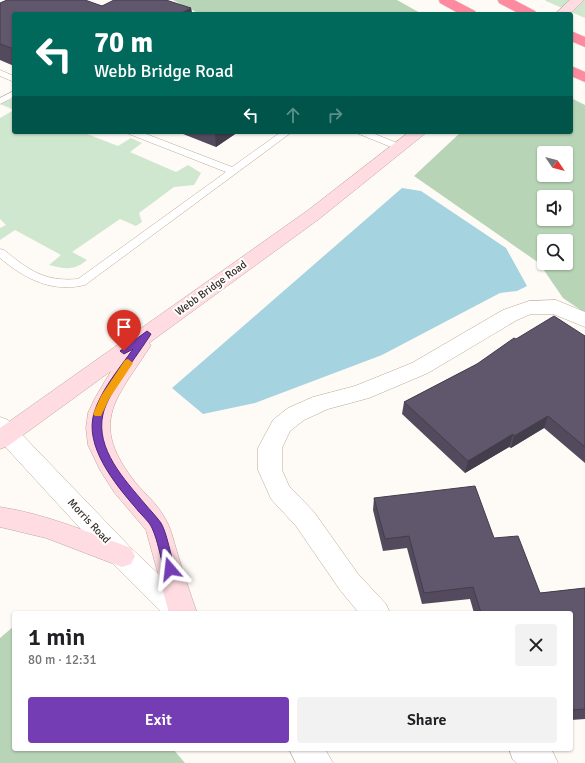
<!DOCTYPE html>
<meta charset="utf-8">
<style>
body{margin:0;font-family:Signika,sans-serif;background:#f2f2f2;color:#202124;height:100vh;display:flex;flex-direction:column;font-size:15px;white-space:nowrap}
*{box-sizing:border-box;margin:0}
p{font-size:13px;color:#757577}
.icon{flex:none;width:22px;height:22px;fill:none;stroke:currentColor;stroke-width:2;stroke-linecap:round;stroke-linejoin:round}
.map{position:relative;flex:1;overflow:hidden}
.side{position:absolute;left:12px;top:611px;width:561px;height:140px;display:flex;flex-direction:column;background:#fff;border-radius:4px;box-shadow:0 1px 3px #0004}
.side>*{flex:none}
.hud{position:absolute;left:12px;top:12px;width:561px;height:122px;border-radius:4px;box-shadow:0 1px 3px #0004;background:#00695c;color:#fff;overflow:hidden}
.needle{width:26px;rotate:125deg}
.tools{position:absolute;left:537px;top:146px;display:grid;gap:8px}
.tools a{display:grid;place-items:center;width:36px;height:36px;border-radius:4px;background:#fff;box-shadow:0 1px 3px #0004;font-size:20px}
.pin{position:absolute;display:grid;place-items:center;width:34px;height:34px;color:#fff;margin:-41px -17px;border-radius:50% 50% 50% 0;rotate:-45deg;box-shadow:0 0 4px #0007}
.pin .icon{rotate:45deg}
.me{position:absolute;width:44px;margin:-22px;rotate:343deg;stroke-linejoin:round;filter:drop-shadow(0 0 3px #0008)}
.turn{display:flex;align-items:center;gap:14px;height:84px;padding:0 16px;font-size:18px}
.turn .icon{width:52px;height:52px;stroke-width:2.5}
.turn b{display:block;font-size:28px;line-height:34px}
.lanes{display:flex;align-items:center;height:38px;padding:0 16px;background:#0003;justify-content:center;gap:20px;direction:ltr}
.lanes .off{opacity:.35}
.round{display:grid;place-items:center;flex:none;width:42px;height:42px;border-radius:4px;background:#f2f2f2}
.overview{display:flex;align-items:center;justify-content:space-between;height:68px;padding:0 16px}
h1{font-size:24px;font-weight:600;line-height:30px}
.action{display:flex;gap:8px;margin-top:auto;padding:8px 16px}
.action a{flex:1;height:46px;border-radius:4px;background:#753db3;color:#fff;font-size:16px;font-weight:600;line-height:46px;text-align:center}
.action a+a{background:#f2f2f2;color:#202124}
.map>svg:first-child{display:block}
.green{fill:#d0e7cf}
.forest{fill:#b8d4b6;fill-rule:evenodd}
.water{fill:#a5d3df}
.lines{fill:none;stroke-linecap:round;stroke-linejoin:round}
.lane-casing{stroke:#bda895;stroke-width:1}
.street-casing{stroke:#bda895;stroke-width:1}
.secondary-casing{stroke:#bda895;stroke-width:1}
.highway-casing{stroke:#d7d5d4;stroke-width:1}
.lane{fill:#fff;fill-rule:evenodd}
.street{fill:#fff;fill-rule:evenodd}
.secondary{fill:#ffdce2;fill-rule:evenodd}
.highway{fill:#fe8aa0;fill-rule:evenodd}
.wall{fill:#534b5d}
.shaded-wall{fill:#433d4c}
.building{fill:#60576c;stroke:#433d4c}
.route{fill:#753db3;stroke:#4c2874}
.slow{fill:#f59e0b}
.labels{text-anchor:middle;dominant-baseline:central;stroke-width:4;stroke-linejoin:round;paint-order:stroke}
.street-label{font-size:11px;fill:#372e27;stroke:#fff}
</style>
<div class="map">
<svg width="585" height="763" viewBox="0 0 585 763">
<rect width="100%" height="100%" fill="#fefaf6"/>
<g class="green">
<path d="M545,0h40v18l-39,-17z"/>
<path d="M14,99v33h68l36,14 13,-8 11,5 -12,9 46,20 12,-7 13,8 -7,12 -20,2 -35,26 3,9 -6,4 -16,-7 -48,33 15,8c-13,11 -22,9 -38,5l12,-10 -46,-25 -15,10v-12l6,-3 -6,-6v-101l14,-8 -14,-6 9,-4z"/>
</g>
<g class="forest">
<path d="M173,0h224l25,14h-222z"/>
<path d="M571,98l14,7v208l-22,-15 -24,-35 -125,-87 47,-44h110zM544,153h22v22h-22zM544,197h22v22h-22zM544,241h22v22h-22z"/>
<path d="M14,626v123h159l12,14h-185v-125z"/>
</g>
<path class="water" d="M402,188l19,3 85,57 21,38 -10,5 -17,2 -118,62 -127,48 -52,11 -31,-26z"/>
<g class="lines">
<g class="lane-casing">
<g id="lane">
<path d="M0,70l14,6v6l-14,-6z"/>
<path d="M14,91v6l-14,7v-6z"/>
<path d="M127,132h14l91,35 49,-35h11l-207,153c-33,8 -60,-6 -85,-27v-9l4,1c25,20 40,32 74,29l148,-107 -97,-38z"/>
<path d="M357,132h13l32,13 2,2 -5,3 -3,-1 -37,-15z"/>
</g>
</g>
<g class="street-casing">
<g id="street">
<path d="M556,300l29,12v15l-32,-13h-22l-14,6 -89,53 -59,25 -41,11 -24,11 -14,11 -8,17v22l7,16 25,26 44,62 28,30 4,9h-31l-19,-23 -44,-64 -25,-27 -3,-7 -10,-22v-22l15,-28 15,-12 25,-11 42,-11 57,-23 91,-53 26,-9z"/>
<path d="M0,417l8,3 123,128 59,56 4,9h-32l-49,-49 -113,-123z"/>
<path d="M289,749h36l8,14h-37z"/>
<path d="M509,749h40l4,3 5,11h-41l-4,-3z"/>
</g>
</g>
<g class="secondary-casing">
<g id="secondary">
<path d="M570,0h14l-14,14h-15z"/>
<path d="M409,132h18l-108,87 -170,124 2,2c-32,51 -63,75 -19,133 9,13 23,23 31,37 8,12 10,24 14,37 6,20 13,41 20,61h-28l-23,-83 -32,-38 -14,-22 -12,-25 -2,-17 2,-15 7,-15 16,-27 -103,75 -8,3v-21l307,-217z"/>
<path d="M0,507c46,7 88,25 131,41l4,8 -4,8 -9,3 -76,-29 -46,-11z"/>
</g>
</g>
<g class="highway-casing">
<g id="highway">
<path d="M439,0h15l21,11 2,3h-17l-20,-11z"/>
<path d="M498,0h16l21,11 2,3h-17l-21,-11z"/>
<path d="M571,31l14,6v10l-14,-6z"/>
<path d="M571,66l14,6v10l-14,-6z"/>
</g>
</g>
<use href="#lane" class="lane"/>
<use href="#street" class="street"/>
<use href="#secondary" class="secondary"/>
<use href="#highway" class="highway"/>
</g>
<g class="wall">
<path d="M0,3l191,5 1,6h-178v52l-14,-6z"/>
<path d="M178,132h60l-22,15z"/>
<path d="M585,336v127l-41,-35 -33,20 -2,-1 -44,26 -63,-59 2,-12 73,-38 39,-25z"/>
<path d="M374,498l120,40 46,55 45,-5v131l-14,1v-107h-97l-4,-14 -48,5 -15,-56 -24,3 -10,-41z"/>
</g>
<g class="shaded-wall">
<path d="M191,8l1,6h-12z"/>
<path d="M215,132h23l-22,15z"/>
<path d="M548,416l-4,12 -33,20 3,-12z"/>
<path d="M513,434l-4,13 -44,26 3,-12z"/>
</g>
<g class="building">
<path d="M7,0h78l17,6 12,-6h52l25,8 -11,6h-166v35l-14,-5v-41z"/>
<path d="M554,316l31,20v111l-37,-31 -34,20 -1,-2 -45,27 -64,-59 73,-38 37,-26 2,1z"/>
<path d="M475,486l19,52 24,-2 22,57 45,-5v121l-14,1v-97h-90l-8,-26 -49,6 -15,-57 -24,3 -11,-41z"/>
</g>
<path class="route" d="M147,331l4,3c-13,21 -43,58 -48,80 -8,35 22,66 42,90 5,6 11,12 16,19 6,10 10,34 14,46l-1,4 -4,1 -4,-1 -2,-4c-4,-13 -6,-28 -12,-41 -3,-7 -12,-14 -17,-21 -20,-23 -51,-61 -41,-94 7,-23 25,-44 39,-64l-9,5 -4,-3z"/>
<path class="slow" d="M128,359l5,4 -24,36 -8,17h-6l-2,-2 8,-18 24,-36z"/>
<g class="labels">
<g class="street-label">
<text transform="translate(211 288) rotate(-36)">Webb Bridge Road</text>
<text transform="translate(89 521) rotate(47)">Morris Road</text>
</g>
</g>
</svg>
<div class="tools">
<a><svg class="needle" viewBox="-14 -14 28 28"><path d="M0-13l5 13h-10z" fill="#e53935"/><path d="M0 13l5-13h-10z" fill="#757577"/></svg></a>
<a><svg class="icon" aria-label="sound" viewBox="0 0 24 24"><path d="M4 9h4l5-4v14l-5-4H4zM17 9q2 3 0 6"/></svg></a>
<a><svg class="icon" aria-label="search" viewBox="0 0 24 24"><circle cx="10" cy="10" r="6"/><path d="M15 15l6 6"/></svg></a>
</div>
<div class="pin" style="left:124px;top:351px;background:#d93025"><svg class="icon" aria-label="arrive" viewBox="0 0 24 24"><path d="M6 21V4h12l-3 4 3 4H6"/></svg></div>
<svg class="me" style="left:170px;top:569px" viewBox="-20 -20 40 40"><path d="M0-17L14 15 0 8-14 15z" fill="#753db3" stroke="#fff" stroke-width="4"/></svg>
<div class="hud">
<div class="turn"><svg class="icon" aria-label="left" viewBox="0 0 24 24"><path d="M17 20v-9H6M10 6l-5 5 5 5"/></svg><div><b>70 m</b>Webb Bridge Road</div></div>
<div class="lanes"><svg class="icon" aria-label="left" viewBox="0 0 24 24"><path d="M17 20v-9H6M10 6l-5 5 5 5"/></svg><svg class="icon off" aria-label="ahead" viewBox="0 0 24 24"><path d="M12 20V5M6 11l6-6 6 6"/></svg><svg class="icon off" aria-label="right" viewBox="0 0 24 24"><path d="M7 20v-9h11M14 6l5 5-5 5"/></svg></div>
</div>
<section class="side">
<div class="overview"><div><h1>1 min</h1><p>80 m · 12:31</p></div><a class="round"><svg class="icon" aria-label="close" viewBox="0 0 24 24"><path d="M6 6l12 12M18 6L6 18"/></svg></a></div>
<div class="action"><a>Exit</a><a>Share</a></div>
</section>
</div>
